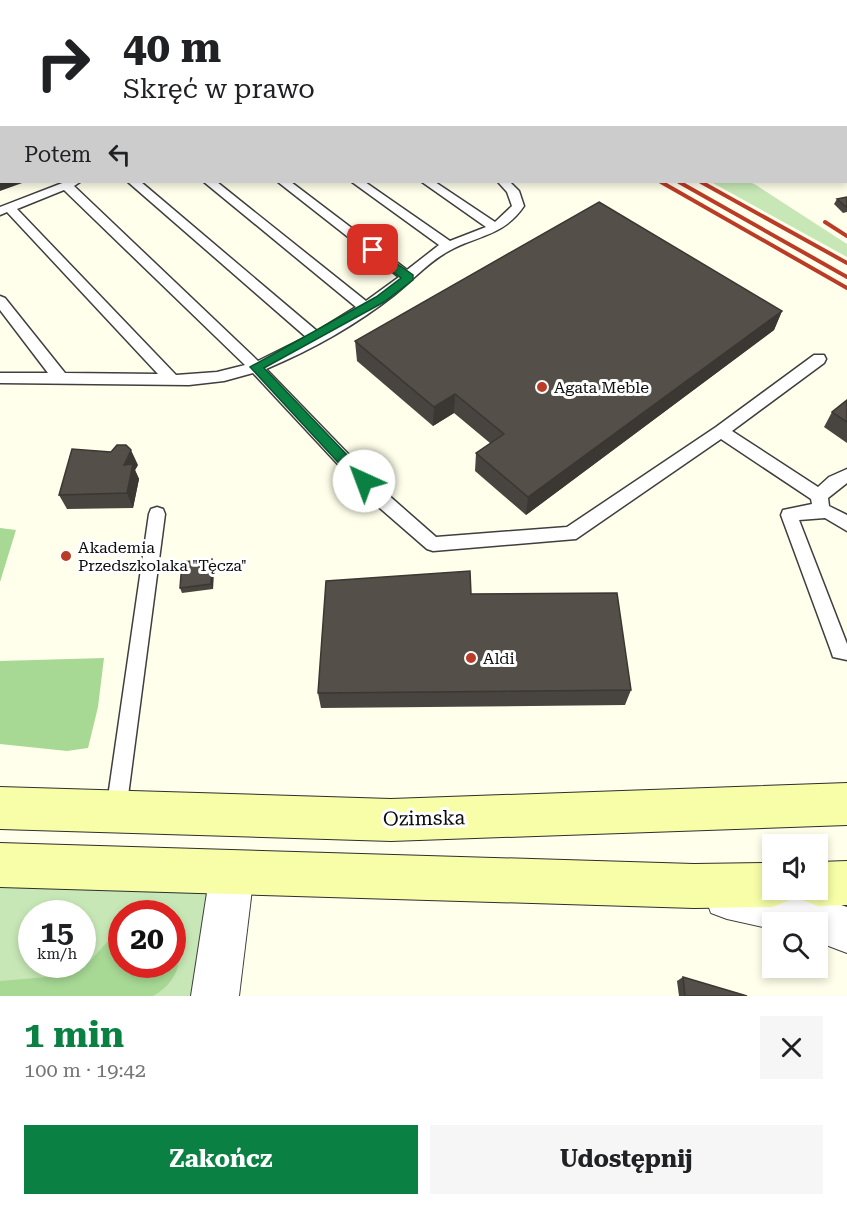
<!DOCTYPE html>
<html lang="pl">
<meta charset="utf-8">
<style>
body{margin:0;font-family:"Roboto Serif",serif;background:#f6f6f6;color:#202124;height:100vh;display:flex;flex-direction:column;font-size:22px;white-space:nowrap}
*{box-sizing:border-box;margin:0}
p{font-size:20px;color:#757577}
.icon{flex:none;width:33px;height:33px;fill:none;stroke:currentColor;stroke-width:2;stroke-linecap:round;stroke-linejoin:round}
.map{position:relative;height:996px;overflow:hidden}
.panel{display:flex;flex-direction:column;background:#fff;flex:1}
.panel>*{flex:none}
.hud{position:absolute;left:0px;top:0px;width:848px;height:183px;box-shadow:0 3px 9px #0003;background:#fff;color:#202124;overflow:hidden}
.buttons{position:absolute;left:762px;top:834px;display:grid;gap:12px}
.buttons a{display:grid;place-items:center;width:66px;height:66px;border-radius:0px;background:#fff;box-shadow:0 3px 9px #0003;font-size:30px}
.speed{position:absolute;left:18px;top:900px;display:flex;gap:12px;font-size:30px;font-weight:700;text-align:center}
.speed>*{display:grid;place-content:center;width:78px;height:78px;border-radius:50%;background:#fff;box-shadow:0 3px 9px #0003;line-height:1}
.speed small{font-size:15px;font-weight:400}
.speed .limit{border:9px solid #d22;background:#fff;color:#111}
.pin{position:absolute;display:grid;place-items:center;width:51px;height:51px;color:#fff;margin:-26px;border-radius:12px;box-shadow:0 3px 9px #0006}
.me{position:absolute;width:66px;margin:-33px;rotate:317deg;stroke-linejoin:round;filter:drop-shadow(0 0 4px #0008)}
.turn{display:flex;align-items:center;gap:21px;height:126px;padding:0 24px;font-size:27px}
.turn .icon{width:78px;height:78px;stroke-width:2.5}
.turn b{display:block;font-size:42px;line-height:51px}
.then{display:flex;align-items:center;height:57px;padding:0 24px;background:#0003;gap:12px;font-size:22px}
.round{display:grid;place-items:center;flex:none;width:63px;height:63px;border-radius:0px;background:#f6f6f6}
.headline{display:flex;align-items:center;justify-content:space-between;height:102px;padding:0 24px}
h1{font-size:36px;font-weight:700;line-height:45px;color:#0b8043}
.button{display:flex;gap:12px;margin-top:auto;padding:12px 24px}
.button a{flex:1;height:69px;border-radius:0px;background:#0b8043;color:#fff;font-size:24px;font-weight:700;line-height:69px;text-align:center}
.button a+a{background:#f6f6f6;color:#202124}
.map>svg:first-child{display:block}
.green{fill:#c7e8b6;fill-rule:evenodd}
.forest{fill:#a7d995}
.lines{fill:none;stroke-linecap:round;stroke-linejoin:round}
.service-casing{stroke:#3f3f3f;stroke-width:3}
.minor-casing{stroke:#3f3f3f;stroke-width:2}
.tertiary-casing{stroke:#3f3f3f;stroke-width:2}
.secondary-casing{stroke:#2e2e2e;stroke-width:2}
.service{fill:#fff;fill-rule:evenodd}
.minor{fill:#fff;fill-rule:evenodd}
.tertiary{fill:#fff;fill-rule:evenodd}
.secondary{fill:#f7fea7;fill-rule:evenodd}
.rail-far1{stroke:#ba3b26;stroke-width:3}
.rail{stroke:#ba3b26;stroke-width:4}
.wall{fill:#48443f}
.shaded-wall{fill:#3b3733}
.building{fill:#544f49;stroke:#3b3733;stroke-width:1.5}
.route{fill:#0b8043;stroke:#07532c;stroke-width:1.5}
.poi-dot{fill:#ba3b26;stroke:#fff;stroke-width:2}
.labels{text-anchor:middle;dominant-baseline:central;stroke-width:6;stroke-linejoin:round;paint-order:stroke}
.poi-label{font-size:16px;fill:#0c0c0c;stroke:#fff;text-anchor:start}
.near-street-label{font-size:20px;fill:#0c0c0c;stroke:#fff}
</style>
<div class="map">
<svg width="847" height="996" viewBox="0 0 847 996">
<rect width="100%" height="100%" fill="#ffffeb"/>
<g class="green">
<path d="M711,182h39l6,3 91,59v13z"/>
<path d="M0,865l232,8 -17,123h-215zM32,914h50v50h-50zM122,914h50v50h-50z"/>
</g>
<g class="forest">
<path d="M0,528l16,2 -16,52z"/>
<path d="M104,658l-6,49 -10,41 -21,3 -67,-7v-83z"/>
<path d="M173,924l7,2c2,29 2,54 -27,70h-153v-15l59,-5 31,-15 31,-34 1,37h50z"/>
</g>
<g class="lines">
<g class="service-casing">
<g id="service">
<path d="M558,0h11l1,2h-11z"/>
<path d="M65,182h15l-6,4 184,175 48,-24 -178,-155h13l176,149 39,-24 -152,-125h13l149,119 33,-24 -121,-95h13l116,88 32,-25 -87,-63h13l85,59 36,-14 -64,-45h13l60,40 17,-16 -5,-14 -9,-10h12l9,9 5,15c-21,31 -48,29 -77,46 -21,12 -35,29 -53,43 -38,30 -83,55 -128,74l120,124 50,44 131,-10 149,-100 98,-72h10l2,4 -2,4 -92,68 86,56 11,-10 18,-8v14l-19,15 1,8 18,9v16l-22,-13 -26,2 48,124v16l-14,-3 -2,-6 -50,-136 2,-5 29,-6 -1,-5 -90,-60 -145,100 -143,12 -6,-2 -53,-46 -121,-130 -29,8 -35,4 -189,-2v-10h48l-48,-63v-14l5,2 60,75 93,1 -151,-162 -7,3v-8zM64,190l181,175 -28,7 -41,3 -159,-166z"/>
<path d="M157,507l6,2 2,5 -39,297 -3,7 -7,3 -7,-3 -3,-7 43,-297 2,-5z"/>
</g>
</g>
<g class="minor-casing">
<path id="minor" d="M232,851l15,7 7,15 -15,123h-48l19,-123 7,-15z"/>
</g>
<g class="tertiary-casing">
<g id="tertiary">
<path d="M700,0h19l1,2h-19z"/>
<path d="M846,99l1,1v14l-1,-1z"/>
<path d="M727,875l45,10v5h24l51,17v46l-29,-11v-20h-46v7l-45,-10 -16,-6 -6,-16 6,-16z"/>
</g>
</g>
<g class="secondary-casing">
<g id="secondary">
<path d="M847,783v42l-456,16 -391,-12v-42l391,12z"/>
<path d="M0,843l694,21 78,-1v27h20l-4,11 -16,6 -78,1 -694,-21z"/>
<path d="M847,861v44l-29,1 -16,-6 -4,-10h20v-28z"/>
</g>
</g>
<use href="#service" class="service"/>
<use href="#minor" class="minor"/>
<use href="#tertiary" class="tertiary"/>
<use href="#secondary" class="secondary"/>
<g class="rail-far1">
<path d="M344,0l3,2"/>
<path d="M359,0l3,2"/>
<path d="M375,0l3,2"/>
</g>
<g class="rail">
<path d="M661,182l186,106"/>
<path d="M679,182l168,95"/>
<path d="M701,182l146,81"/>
<path d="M825,222l22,14"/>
</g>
</g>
<g class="wall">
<path d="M229,0h62l2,2h-64z"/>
<path d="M847,197v15l-4,1 -9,-9 3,-5z"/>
<path d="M782,311l-8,19 -248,185 -51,-44 1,-18 14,-10 -36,-30 -21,13 -76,-65 -2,-20z"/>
<path d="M847,400v43l-23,-16 8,-15z"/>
<path d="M138,465l-3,5 4,9 -6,29 -66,1 -8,-14z"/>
<path d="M212,559l2,5 -1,25 -31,4 -2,-5z"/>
<path d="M471,594l160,96 -6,15 -304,3 -3,-15z"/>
<path d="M683,977l64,19h-68l-2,-15z"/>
</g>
<g class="shaded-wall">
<path d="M590,0h10l-1,2h-10z"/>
<rect x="846" y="140" width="1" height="33"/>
<path d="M0,173h2v9h23l-25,9z"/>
<path d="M782,311l-8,19 -248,185 2,-18z"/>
<path d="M455,394l-1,19 -21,13 1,-19z"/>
<path d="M131,450l7,15 -3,5 4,9 -6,29 -6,-15 -3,-28z"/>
<path d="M212,559l2,5 -1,25 -2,-5z"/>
</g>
<g class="building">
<path d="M0,0h209l3,2h-210v74h-2z"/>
<path d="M244,0h47l2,2h-46z"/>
<path d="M617,0h76l-7,2h-67z"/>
<path d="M773,0h20l2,2 -27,-1z"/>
<rect x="846" y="41" width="1" height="14"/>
<rect x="0" y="90" width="2" height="83"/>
<path d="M846,122l1,1v17h-1z"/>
<path d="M846,143l1,1v11l-1,1z"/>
<path d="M847,197v10h-1l-9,-8z"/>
<path d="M599,202l183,109 -254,186 -52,-44 28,-19 -49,-40 -21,13 -79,-66z"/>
<path d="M847,400v22l-15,-10z"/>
<path d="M117,445h9l5,5 -7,15 9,-1 -6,29 -68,2 13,-46 39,3z"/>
<path d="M212,559l-1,25 -31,4 2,-26z"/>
<path d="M470,571l1,23 146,-1 14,97 -313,3 8,-112z"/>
<path d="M683,977l64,19h-62z"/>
</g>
<path class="route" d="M373,247l40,28v5l-29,22 -120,66 104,109 2,4 -2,4h-9l-109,-118 126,-70 25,-19 -32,-25v-5z"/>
<g class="poi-dot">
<circle cx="542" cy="387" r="6"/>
<circle cx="66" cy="556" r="6"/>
<circle cx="471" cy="658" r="6"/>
</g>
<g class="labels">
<g class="poi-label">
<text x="554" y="387">Agata Meble</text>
<text x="78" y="547">Akademia<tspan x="78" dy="18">Przedszkolaka "Tęcza"</tspan></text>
<text x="483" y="658">Aldi</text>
</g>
<g class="near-street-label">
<text transform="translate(424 818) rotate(-1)">Ozimska</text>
</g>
</g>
</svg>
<div class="buttons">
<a><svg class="icon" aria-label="sound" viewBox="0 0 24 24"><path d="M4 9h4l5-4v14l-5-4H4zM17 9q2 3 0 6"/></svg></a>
<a><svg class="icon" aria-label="search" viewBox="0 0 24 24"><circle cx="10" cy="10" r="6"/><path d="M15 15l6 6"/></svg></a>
</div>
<div class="speed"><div>15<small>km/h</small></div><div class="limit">20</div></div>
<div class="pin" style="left:373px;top:250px;background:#d93025"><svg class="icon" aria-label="arrive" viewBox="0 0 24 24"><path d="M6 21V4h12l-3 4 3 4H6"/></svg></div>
<svg class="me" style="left:364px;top:481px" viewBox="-20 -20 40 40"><circle r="19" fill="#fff"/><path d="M0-13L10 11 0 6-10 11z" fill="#0b8043"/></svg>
<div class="hud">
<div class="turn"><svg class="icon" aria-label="right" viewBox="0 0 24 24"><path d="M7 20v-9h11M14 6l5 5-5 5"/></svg><div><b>40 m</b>Skręć w prawo</div></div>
<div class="then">Potem<svg class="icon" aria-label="left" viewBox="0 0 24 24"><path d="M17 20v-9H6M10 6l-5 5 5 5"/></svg></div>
</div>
</div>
<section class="panel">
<div class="headline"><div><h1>1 min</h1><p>100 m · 19:42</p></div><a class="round"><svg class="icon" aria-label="close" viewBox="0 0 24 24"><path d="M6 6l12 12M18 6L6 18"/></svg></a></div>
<div class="button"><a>Zakończ</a><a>Udostępnij</a></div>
</section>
